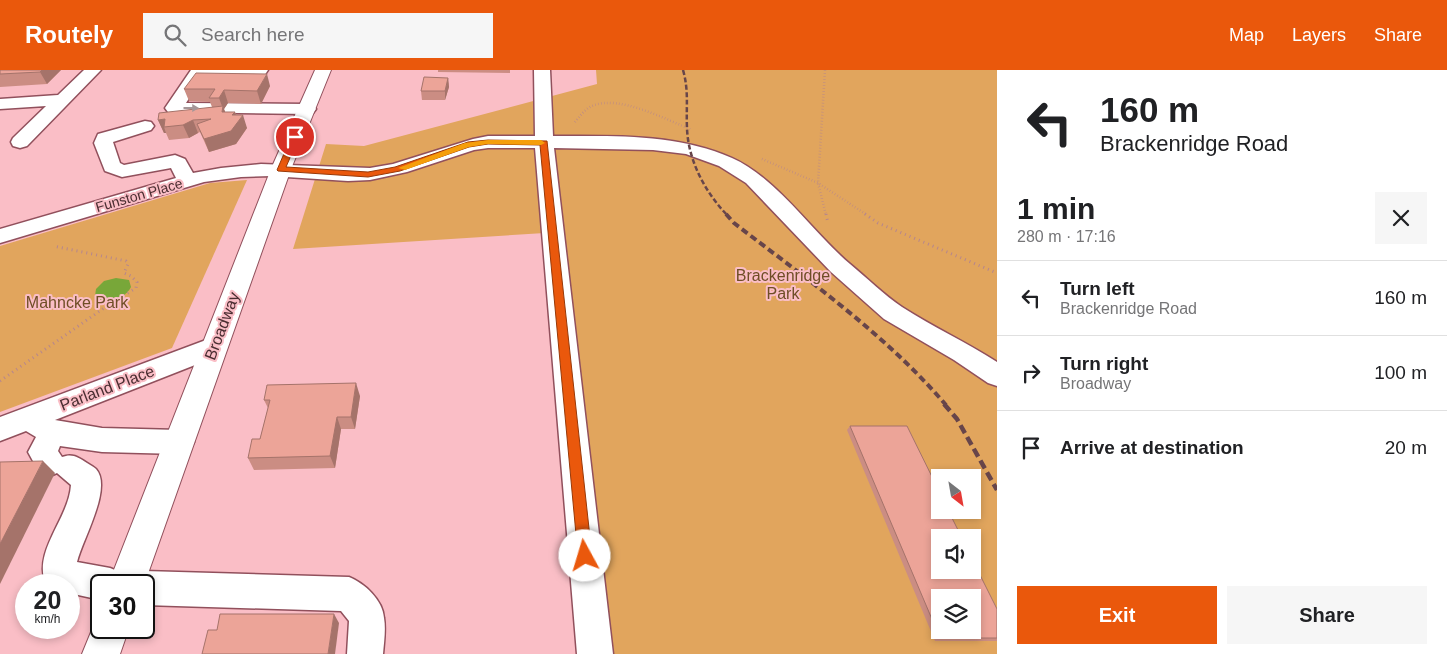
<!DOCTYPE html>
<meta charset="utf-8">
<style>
body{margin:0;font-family:Helvetica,sans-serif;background:#f6f6f6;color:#202124;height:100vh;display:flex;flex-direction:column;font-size:19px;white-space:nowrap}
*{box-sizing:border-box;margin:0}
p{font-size:16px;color:#757577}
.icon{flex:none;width:28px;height:28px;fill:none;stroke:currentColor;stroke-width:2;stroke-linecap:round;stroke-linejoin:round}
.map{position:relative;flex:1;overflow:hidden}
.side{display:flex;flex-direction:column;background:#fff;width:450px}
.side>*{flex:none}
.guide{background:#fff;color:#202124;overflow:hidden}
.needle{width:32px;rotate:149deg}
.tools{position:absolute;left:931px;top:399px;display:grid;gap:10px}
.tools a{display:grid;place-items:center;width:50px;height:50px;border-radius:0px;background:#fff;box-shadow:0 2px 8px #0003;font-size:25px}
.speed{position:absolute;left:15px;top:504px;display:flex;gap:10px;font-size:25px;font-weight:700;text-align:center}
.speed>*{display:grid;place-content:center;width:65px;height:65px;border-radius:50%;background:#fff;box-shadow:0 2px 8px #0003;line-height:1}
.speed small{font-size:12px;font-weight:400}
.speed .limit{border:2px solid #111;border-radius:8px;background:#fff;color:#111}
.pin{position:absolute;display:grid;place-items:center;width:42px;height:42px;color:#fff;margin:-21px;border:2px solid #fff;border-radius:50%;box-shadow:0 1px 5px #0007}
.me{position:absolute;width:55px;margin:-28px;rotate:354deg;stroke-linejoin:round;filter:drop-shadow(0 0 4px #0008)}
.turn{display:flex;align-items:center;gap:18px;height:105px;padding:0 20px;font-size:22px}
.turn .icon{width:65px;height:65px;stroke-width:2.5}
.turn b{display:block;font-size:35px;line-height:42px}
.round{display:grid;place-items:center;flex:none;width:52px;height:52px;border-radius:0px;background:#f6f6f6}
.overview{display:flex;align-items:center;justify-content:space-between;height:85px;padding:0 20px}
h1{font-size:30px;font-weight:600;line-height:38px}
.primary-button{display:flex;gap:10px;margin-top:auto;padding:10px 20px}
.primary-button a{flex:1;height:58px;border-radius:0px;background:#ea580c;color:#fff;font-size:20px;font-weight:600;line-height:58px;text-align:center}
.primary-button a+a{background:#f6f6f6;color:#202124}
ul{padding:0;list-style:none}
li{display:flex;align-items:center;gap:15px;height:75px;padding:0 20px;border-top:1px solid #e0e0e0}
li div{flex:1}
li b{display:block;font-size:19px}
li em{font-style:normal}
header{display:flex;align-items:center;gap:30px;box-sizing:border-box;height:70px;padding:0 25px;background:#ea580c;color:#fff}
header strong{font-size:24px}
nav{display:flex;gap:28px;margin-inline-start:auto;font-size:18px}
.search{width:350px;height:45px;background:#f6f6f6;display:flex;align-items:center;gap:12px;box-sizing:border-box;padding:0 18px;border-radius:0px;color:#757577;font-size:19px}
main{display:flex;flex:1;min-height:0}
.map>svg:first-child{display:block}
.green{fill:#e1a55d;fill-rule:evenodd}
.water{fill:#78a739}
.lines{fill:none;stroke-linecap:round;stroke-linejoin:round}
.minor-casing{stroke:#91505c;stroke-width:3}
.major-casing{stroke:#91505c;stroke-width:2}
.path-far1{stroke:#b6868d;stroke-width:2.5;stroke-dasharray:0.5 2.5;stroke-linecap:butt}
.path{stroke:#b6868d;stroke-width:3;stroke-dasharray:1 4;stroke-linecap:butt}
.minor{fill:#fff;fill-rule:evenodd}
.major{fill:#fff;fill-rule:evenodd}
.rail-far2{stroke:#67454a;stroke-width:2.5;stroke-dasharray:5 2.5;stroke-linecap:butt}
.rail-far1{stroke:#67454a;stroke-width:4;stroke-dasharray:7 4;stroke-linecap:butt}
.rail{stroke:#67454a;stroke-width:4.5;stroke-dasharray:9 4.5;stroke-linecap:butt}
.wall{fill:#cb8d83}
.shaded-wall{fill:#a5736a}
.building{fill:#eca498;stroke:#a5736a;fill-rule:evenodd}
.oneway{fill:#a59698}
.route{fill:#ea580c;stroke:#983908}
.slow{fill:#f59e0b}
.labels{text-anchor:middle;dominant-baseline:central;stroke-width:4;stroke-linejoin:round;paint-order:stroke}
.far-street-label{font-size:14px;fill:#4b2e32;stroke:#fabec6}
.park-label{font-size:16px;fill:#6f4e26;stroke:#fabec6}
.street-label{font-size:16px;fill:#4b2e32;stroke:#fabec6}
</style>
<header>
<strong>Routely</strong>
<div class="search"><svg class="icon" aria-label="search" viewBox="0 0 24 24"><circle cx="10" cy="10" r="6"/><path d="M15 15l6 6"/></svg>Search here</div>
<nav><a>Map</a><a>Layers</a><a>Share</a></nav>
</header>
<main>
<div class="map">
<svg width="997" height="584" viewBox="0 0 997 584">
<rect width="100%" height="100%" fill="#fabec6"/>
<g class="green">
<path d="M596,0h401v584h-383l-53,-422 -268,17 33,-105 38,2 233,-62zM940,408h32v32h-32zM940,468h32v32h-32zM940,528h32v32h-32z"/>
<path d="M247,110l-75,168 -172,64v-166l210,-63z"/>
</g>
<path class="water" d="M116,208l13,2 2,7c-6,12 -26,20 -36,9l1,-7 8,-8z"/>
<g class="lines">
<g class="minor-casing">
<g id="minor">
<path d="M84,0h17l-74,76 -7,2 -7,-2 -2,-4 2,-4 33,-32 -46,3v-10l58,-4z"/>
<path d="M191,0h77l-4,6 -6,2h-56l-16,25 121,1 6,1 3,4 -3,4 -6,1 -139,-2 -3,-4z"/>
<path d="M534,0h16l3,66c60,0 123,-3 179,22 45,20 80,74 118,106 17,14 34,31 52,43 31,20 64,35 95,55v24l-9,-3 -34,-23 -70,-41 -53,-47 -85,-89 -27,-17 -33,-12 -33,-4 -99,-2 59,506h-36l-42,-506h-47l-14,2 -67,22 -37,8 -22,1 -77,-5 -30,1 -37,5 -204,61v-14l176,-51 -5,-10 -49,9 -17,-6 -11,-28 4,-9 47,-13 6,1 3,4 -3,4 -38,12 7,21 4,2 51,-10 10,4 8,14 28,-5 40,-4 109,4 23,-4 80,-25 15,-3h47z"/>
<path d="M214,267l9,3 4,7 -4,7 -168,66 47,8 77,2 10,3 5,9 -5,9 -10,3 -77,-2 -42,-6 -2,5 4,6c10,-4 16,0 25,6 3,2 7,4 9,6 17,19 -14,71 -19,93l33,6 12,5 5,12h-26v15l-32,-7v-8h-23c-14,-34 23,-66 25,-100l-14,-12 -7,3 -11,-4 -11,-20 8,-15 -10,-6 -26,10v-24z"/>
<path d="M144,501l205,6c15,6 34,23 35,41 2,11 0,24 -1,36h-36l2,-33 -8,-10 -197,-6v-20h-16l4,-9z"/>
</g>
</g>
<g class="major-casing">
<g id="major">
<path d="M315,0h16l-40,99 -147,416h-36l163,-416z"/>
<path d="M101,543v15h28l-9,26h-38l16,-39z"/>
</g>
</g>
<g class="path-far1">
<path d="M825,0l-7,113 8,32"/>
<path d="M575,52c5,-6 10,-13 17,-16 27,-12 75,14 100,24"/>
<path d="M762,89l56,24 49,32"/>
</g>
<g class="path">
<path d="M826,144l2,9"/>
<path d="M865,144l13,9 119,50"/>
<path d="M0,311l104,-73 32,-20 1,-6 -6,-6 -7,-3 4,-9 -2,-3 -73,-15"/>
</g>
<use href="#minor" class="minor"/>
<use href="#major" class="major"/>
<path class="rail-far2" d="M683,0c6,21 3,37 4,58 1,32 18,64 40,87"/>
<path class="rail-far1" d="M726,144l8,9c74,57 151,111 212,182"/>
<path class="rail" d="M944,334l13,15 40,71"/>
</g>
<g class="wall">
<path d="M0,0h61l-14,14 -47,3z"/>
<path d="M438,0h72v3l-72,-1z"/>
<path d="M448,8l1,9 -4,13h-23l-1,-9z"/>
<path d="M270,16l-9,18 -33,-1 -4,6 1,3h10l1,3 11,13 -11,16 -27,8 -9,-20 -2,1 -9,5 -20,2 -3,-7h-2l-6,-13 54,-13 -2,-5 -21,-1 -5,-12z"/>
<path d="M360,326l-5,33h-14l-6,39 -81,2 -6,-12 12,-19 8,-31 -4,-8z"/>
<path d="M850,356l147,183v32h-62l-88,-211z"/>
</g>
<g class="shaded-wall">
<path d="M42,0h19l-14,14 -7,-12z"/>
<path d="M267,4l3,12 -9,18 -4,-13z"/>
<path d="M448,8l1,9 -4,13v-9z"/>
<path d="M224,20l4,13 -4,6 4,10 -6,-7 1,-3 -4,-11z"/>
<path d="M235,42l3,10 5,-7 4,13 -11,16 -27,8 -5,-13 28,-24z"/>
<path d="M165,49l-1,8 2,6h-2l-6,-13z"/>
<path d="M193,50l5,13 -9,5 -6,-13z"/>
<path d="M356,313l4,13 -5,33 -4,-12z"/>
<path d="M337,347l4,12 -6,39 -5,-12z"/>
<path d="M43,391l12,12 -55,111v-40z"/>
<path d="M334,544l5,9 -4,31h-7z"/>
</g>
<g class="building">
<path d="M0,0h42l-2,2 -40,2z"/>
<path d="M196,3l71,1 -10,17 -33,-1 -5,8h-10l6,-9h-31z"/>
<path d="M424,7l24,1 -3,13h-24z"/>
<path d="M223,36l-1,6h13l-3,3h11l-12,16 -27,8 -7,-15 14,-5 -18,1 -10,5 -19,2 1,-8 -7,1 1,-7z"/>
<path d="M356,313l-5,34h-14l-7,39 -82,2 4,-19h8l10,-39h-6l3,-15z"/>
<path d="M850,356h57l33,67v17h8l14,28h-22v32h32v-11l25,50v29h-57zM940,528h32v32h-32z"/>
<path d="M43,391l-43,83v-82z"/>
<path d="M220,544h114l-6,40h-126l6,-24h9z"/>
</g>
<defs><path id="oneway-solid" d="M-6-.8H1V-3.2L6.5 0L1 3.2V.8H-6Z" transform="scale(1.25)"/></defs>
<use class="oneway" href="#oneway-solid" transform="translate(191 38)"/>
<path class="route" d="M292,65l7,2 -13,30 82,5 27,-5 73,-25 20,-2 59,1 45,415 -2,4 -5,2 -5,-2 -2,-4 -38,-411 -52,-1 -19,3 -69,24 -32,6 -90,-6 -1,-1z"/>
<path class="slow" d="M488,70h53l4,3 -4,2 -53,-1 -19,3 -64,23 -7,-2 67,-25z"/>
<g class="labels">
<g class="far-street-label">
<text transform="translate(139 125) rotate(-16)">Funston Place</text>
</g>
<g class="park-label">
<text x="783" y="205">Brackenridge<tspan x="783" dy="18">Park</tspan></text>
<text x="77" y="232">Mahncke Park</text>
</g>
<g class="street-label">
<text transform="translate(222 256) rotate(-69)">Broadway</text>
<text transform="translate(107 318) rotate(-21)">Parland Place</text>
</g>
</g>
</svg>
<div class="tools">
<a><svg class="needle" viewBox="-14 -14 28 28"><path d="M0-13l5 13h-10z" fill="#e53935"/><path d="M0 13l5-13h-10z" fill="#757577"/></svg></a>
<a><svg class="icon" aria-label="sound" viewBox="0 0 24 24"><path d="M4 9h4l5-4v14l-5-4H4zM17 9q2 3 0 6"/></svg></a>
<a><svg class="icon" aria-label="layers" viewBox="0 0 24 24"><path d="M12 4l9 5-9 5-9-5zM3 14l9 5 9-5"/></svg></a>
</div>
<div class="speed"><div>20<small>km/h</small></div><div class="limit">30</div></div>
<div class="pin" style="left:295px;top:67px;background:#d93025"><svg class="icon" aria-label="arrive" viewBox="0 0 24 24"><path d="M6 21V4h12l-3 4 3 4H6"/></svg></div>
<svg class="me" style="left:585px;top:486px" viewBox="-20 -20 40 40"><circle r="19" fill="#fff"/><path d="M0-13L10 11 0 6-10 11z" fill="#ea580c"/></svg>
</div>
<section class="side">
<div class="guide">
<div class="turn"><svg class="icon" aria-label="left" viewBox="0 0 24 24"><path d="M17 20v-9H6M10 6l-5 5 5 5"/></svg><div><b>160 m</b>Brackenridge Road</div></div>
</div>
<div class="overview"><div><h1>1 min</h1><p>280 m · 17:16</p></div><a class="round"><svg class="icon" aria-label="close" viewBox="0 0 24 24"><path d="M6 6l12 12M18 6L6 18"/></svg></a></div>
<ul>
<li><svg class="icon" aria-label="left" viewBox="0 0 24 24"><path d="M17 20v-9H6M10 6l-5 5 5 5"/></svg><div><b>Turn left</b><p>Brackenridge Road</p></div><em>160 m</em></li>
<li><svg class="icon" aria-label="right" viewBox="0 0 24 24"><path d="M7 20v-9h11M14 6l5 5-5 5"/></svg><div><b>Turn right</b><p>Broadway</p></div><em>100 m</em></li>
<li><svg class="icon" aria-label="arrive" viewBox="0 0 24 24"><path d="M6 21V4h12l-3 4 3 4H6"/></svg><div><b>Arrive at destination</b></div><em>20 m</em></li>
</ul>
<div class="primary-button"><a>Exit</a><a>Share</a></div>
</section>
</main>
